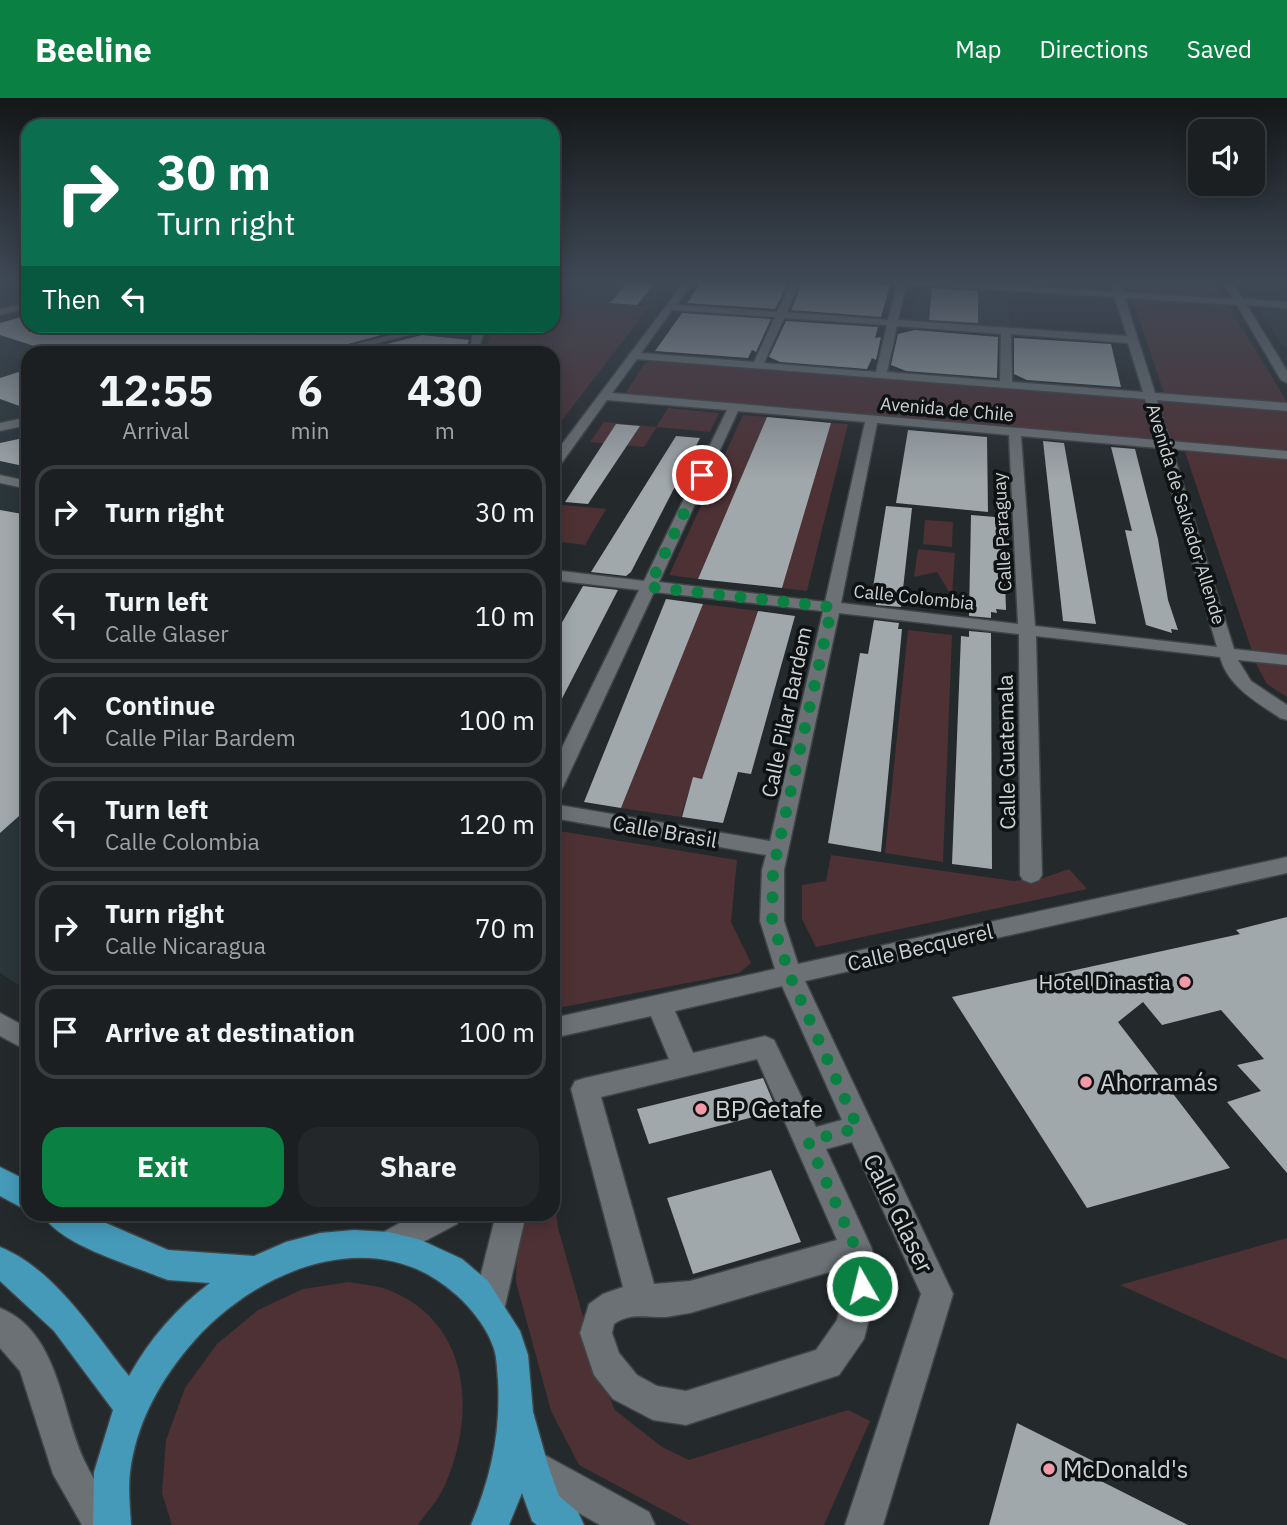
<!DOCTYPE html>
<meta charset="utf-8">
<style>
body{margin:0;font-family:"IBM Plex Sans",sans-serif;background:#24272a;color:#f1f3f6;height:100vh;display:flex;flex-direction:column;font-size:26px;white-space:nowrap}
*{box-sizing:border-box;margin:0}
p{font-size:23px;color:#a0a2a5}
.icon{flex:none;width:38px;height:38px;fill:none;stroke:currentColor;stroke-width:2;stroke-linecap:round;stroke-linejoin:round}
.map{position:relative;flex:1;overflow:hidden}
.panel{position:absolute;left:21px;top:248px;width:539px;height:875px;display:flex;flex-direction:column;background:#1b1f21;border-radius:21px;box-shadow:0 4px 18px #0003,0 0 0 2px #393d3f}
.panel>*{flex:none}
.top-card{position:absolute;left:21px;top:21px;width:539px;height:214px;border-radius:21px;box-shadow:0 4px 18px #0003,0 0 0 2px #393d3f;background:#0b6e4f;color:#fff;overflow:hidden}
.controls{position:absolute;left:1188px;top:21px;display:grid;gap:14px}
.controls a{display:grid;place-items:center;width:77px;height:77px;border-radius:14px;background:#1b1f21;box-shadow:0 4px 18px #0003,0 0 0 2px #393d3f;font-size:35px}
.pin{position:absolute;display:grid;place-items:center;width:60px;height:60px;color:#fff;margin:-30px;border:4px solid #fff;border-radius:50%;box-shadow:0 2px 7px #0007}
.me{position:absolute;width:77px;margin:-38px;rotate:352deg;stroke-linejoin:round;filter:drop-shadow(0 0 5px #0008)}
.turn{display:flex;align-items:center;gap:24px;height:147px;padding:0 21px;font-size:32px}
.turn .icon{width:91px;height:91px;stroke-width:2.5}
.turn b{display:block;font-size:49px;line-height:60px}
.then{display:flex;align-items:center;height:66px;padding:0 21px;background:#0003;gap:14px;font-size:26px}
.eta{display:flex;justify-content:space-evenly;align-items:center;height:119px;text-align:center}
.eta b{font-size:42px;font-weight:800;line-height:49px}
.button{display:flex;gap:14px;margin-top:auto;padding:14px 21px}
.button a{flex:1;height:80px;border-radius:21px;background:#0b8043;color:#fff;font-size:28px;font-weight:800;line-height:80px;text-align:center}
.button a+a{background:#24272a;color:#f1f3f6}
ul{padding:0;list-style:none}
li{display:flex;align-items:center;gap:21px;height:94px;margin:0 14px 10px;padding:0 7px;border:4px solid #393d3f;border-radius:21px}
li div{flex:1}
li b{display:block;font-size:26px}
li em{font-style:normal}
header{display:flex;align-items:center;gap:42px;box-sizing:border-box;height:98px;padding:0 35px;background:#0b8043;color:#fff}
header strong{font-size:33px}
nav{display:flex;gap:38px;margin-inline-start:auto;font-size:24px}
.map>svg:first-child{display:block}
.built{fill:#2a363a}
.green{fill:#4d3135}
.building{fill:#a1a8ab}
.lines{fill:none;stroke-linecap:round;stroke-linejoin:round}
.minor-casing{stroke:#3f4446;stroke-width:3}
.highway-casing{stroke:#3f4446;stroke-width:3}
.minor{fill:#6b7174;fill-rule:evenodd}
.highway{fill:#459ab9;fill-rule:evenodd}
.route{stroke:#0b8043;stroke-width:12;stroke-dasharray:0 21.6}
.poi-dot{fill:#f39aa9;stroke:#0f1213;stroke-width:2.5}
.labels{text-anchor:middle;dominant-baseline:central;stroke-width:7;stroke-linejoin:round;paint-order:stroke}
.far-street-label{font-size:18px;fill:#cfd2d4;stroke:#0f1213}
.street-label{font-size:21px;fill:#cfd2d4;stroke:#0f1213}
.poi-label{font-size:21px;fill:#cfd2d4;stroke:#0f1213;text-anchor:end}
.near-poi-label{font-size:24px;fill:#cfd2d4;stroke:#0f1213;text-anchor:start}
.near-street-label{font-size:24px;fill:#cfd2d4;stroke:#0f1213}
</style>
<header>
<strong>Beeline</strong>
<nav><a>Map</a><a>Directions</a><a>Saved</a></nav>
</header>
<div class="map">
<svg width="1287" height="1427" viewBox="0 0 1287 1427">
<rect width="100%" height="100%" fill="#24292c"/>
<g class="built">
<path d="M0,183h28v45h444l-8,27 -436,1v637l-28,-18z"/>
<path d="M611,183h58l-20,26 -96,-7v-12l31,2 23,-4z"/>
<path d="M917,189l91,4 2,37 -99,-9z"/>
<path d="M1265,210l22,1v38l-5,-2 -23,-36z"/>
</g>
<g class="green">
<path d="M1126,183h88l73,121v295l-20,-13 -10,-18 -74,-220 -553,-51 -4,-3 19,-29 8,-2 510,38 1,-6z"/>
<path d="M553,202l96,7 -96,125v-78l-68,-1 7,-27h61z"/>
<path d="M668,310l51,5 -9,19 -53,-5 -13,20 -54,-5 14,-20 52,5z"/>
<path d="M743,317l24,2 -69,162 -29,-4z"/>
<path d="M831,325l17,1 -41,167 -25,-3z"/>
<path d="M553,406l53,5 -21,36 -32,-4z"/>
<path d="M925,422l28,2 -1,25 -29,-3z"/>
<path d="M918,451l37,4 -3,44 -15,-25 -23,5z"/>
<path d="M703,506l55,7 -56,168 -9,-1 -12,39 -60,-9z"/>
<path d="M908,532l44,5 -9,227 -58,-9z"/>
<path d="M553,732l184,30 -6,62 20,41 -12,10 -186,36z"/>
<path d="M831,757l183,26 29,-3 26,-9 18,20 -271,58 -14,-28v-34l24,-4z"/>
<path d="M553,1089l5,41 42,148 15,34 47,37 27,13 159,-50 22,11 -46,104h-133l-112,-60 -28,-54 -35,-129 1,-41 8,-26 28,-1z"/>
<path d="M1287,1140v122l-167,-75z"/>
<path d="M349,1184c13,3 30,3 42,9 80,33 85,124 54,194 -6,14 -18,27 -27,40h-246l-10,-32 4,-53 19,-52 32,-44 41,-34 45,-21z"/>
</g>
<g class="building">
<path d="M629,183h27l-19,24 -27,-2z"/>
<path d="M702,183h87l-14,28 -88,-6z"/>
<path d="M803,183h26l61,4 -9,32 -90,-7z"/>
<path d="M932,190l46,3v32l-49,-3z"/>
<path d="M682,215l89,6 -15,33 -4,-2 -4,8 -93,-7z"/>
<path d="M28,217v17l21,-6h299l48,5 -84,23h-253l-59,-19v-12z"/>
<path d="M786,223l92,6 -3,11 6,-1 -5,23 -4,-2 -5,11 -87,-7 -11,-5z"/>
<path d="M915,232l83,7 -1,41 -91,-7 -15,-6 7,-31z"/>
<path d="M422,237l47,5 -4,14h-117z"/>
<path d="M1014,240l97,6 10,43 -94,-7 -13,-6z"/>
<path d="M28,271v40l-28,-10v-21z"/>
<path d="M767,319l64,6 -49,165 -84,-9z"/>
<path d="M616,326l24,2 -52,78 -23,-2z"/>
<path d="M908,332l79,7 1,75 -92,-9z"/>
<path d="M676,338l24,2 -69,134 -5,4 -35,-4z"/>
<path d="M28,339v30l-28,-6v-18z"/>
<path d="M1043,343l21,2 32,181 -33,-3z"/>
<path d="M1111,349l24,2 23,90 10,61 10,30 -7,-1 1,4 -26,-8 -21,-95 7,1z"/>
<path d="M886,408l26,2 -11,99 -25,-2v-9l-4,-2z"/>
<path d="M0,412l28,5v293l-28,25z"/>
<path d="M971,417l24,2v7h8l3,86 -10,-1 1,4 -6,-1v6l-22,-2z"/>
<path d="M583,488l35,4 -65,126v-78z"/>
<path d="M666,501l37,5 -82,204 -37,-6z"/>
<path d="M758,513l37,5 -44,158 -13,-2 -15,51 -41,-6 11,-40 9,2z"/>
<path d="M874,522l25,3 -1,6h4l-21,223 -53,-9 32,-190 8,1z"/>
<path d="M969,533l22,2 1,236 -40,-5 9,-228 8,1z"/>
<path d="M1287,819v256l-60,-71 34,-11 -24,-26 27,-6 -43,-49 -59,15 -19,-23 -25,20 112,146 -143,40 -135,-211 288,-63 -4,-4z"/>
<path d="M763,980l14,33 -128,33 -12,-35z"/>
<path d="M771,1072l30,72 -108,32 -26,-76z"/>
<path d="M1017,1325l78,39 -2,15 95,48h-199z"/>
</g>
<g class="lines">
<g class="minor-casing">
<g id="minor">
<path d="M685,183h9l-18,24 101,7 15,-31h8l-13,31 101,8 9,-36 -5,-3h43l179,11 -4,-11h9l4,11 110,7 -11,-18h9l12,18 44,3v6l-40,-3 40,66v12l-6,-3 -44,-75 -112,-7 30,95 132,10v8l-130,-11 13,41 117,10v8l-115,-10 62,200 53,6v10l-49,-5 13,21 36,24v15l-7,-2c-23,-16 -52,-31 -60,-61l-184,-21 6,239 -3,5 -8,3 -8,-3 -3,-5 -1,-241 -180,-21 -55,257v51l14,43 489,-107v16l-482,108 148,313 -70,231h-38l76,-231 -69,-152 -26,7 46,100 5,37 -13,53 -25,36 -153,50 -33,-5 -40,-21 -19,-24 -14,-42 9,-29 14,-10 20,-7 -52,-198 4,-8 10,-3 84,-19 -18,-43 -98,22v-20l222,-49 -15,-48 2,-51 4,-15 -213,-37v-14l217,37 53,-230 -169,-19 -91,195 -3,5 -7,1v-27l86,-176 -86,-10v-10l91,11 83,-171 -120,-10 -49,68 -5,1v-13zM906,186l209,13 12,39 -229,-16zM672,212l103,7 -21,45 -113,-9zM784,220l103,7 -11,47 -112,-9zM897,228l104,8 -1,47 -113,-9zM1011,236l117,9 15,49 -131,-10zM637,261l508,40 12,41 -545,-47zM738,313l127,11 -40,180 -166,-20zM877,325l132,12 9,189 -177,-21zM1021,338l138,12 58,199 -182,-21zM782,888l60,134 -26,7 -42,-87 -9,-4 -72,17 -18,-42zM757,961l80,181 -147,41 -36,3 -53,-187zM843,1170l2,18 -8,34 -21,30 -130,41 -29,-5 -20,-11 -18,-22 -7,-20 2,-9c17,-12 33,-6 52,-7 8,-1 16,-3 24,-4z"/>
<path d="M28,204v6l-28,7v-6z"/>
<path d="M429,228h16l-110,28h-21z"/>
<path d="M475,228h10l-7,28h-10z"/>
<path d="M28,319v8l-28,6v-8z"/>
<path d="M0,377l28,6v8l-28,-6z"/>
<path d="M0,915l28,15v23l-28,-15z"/>
<path d="M416,1116h45l-4,10 -68,36 -11,-5 -4,-10 4,-10z"/>
<path d="M496,1116h30l-21,92 -5,11 -11,5 -11,-5 -5,-11z"/>
<path d="M0,1210c60,24 61,106 86,156 10,22 26,39 36,61h-40l-29,-51 -33,-103 -20,-23z"/>
<path d="M530,1349l119,65 6,13h-55l-83,-47 -5,-13 5,-13z"/>
</g>
</g>
<g class="highway-casing">
<g id="highway">
<path d="M0,1069l28,14v30l-28,-15z"/>
<path d="M43,1116h42l83,36 86,6 32,-14 34,-9 34,-3 35,2 32,8 41,19 26,22 32,50 8,24 5,57 15,53 11,31 19,16 6,13h-47l-5,-4 -10,-28 -13,32h-38c20,-48 30,-93 27,-145 -1,-10 -1,-22 -4,-31 -6,-20 -24,-43 -40,-56 -84,-74 -204,-20 -266,55 -30,36 -52,77 -58,124 -2,17 0,35 1,53h-38l1,-53 19,-62 -59,-79 -54,-50v-34c55,22 93,85 129,129 20,-36 47,-68 81,-93l-42,-3 -11,-4c-29,-12 -101,-33 -114,-62z"/>
</g>
</g>
<use href="#minor" class="minor"/>
<use href="#highway" class="highway"/>
</g>
<linearGradient id="sky" x2="0" y2="1"><stop stop-color="#141718"/><stop offset="0.48" stop-color="#3f4956"/><stop offset="1" stop-color="#3f4956" stop-opacity="0"/></linearGradient>
<rect width="1287" height="382" fill="url(#sky)"/>
<g class="lines">
<path class="route" d="M702,377l-53,112 183,20 -59,263 -1,51 18,55 68,152 -50,13 48,108 6,37"/>
</g>
<g class="poi-dot">
<circle cx="1185" cy="884" r="7"/>
<circle cx="1086" cy="984" r="7"/>
<circle cx="701" cy="1011" r="7"/>
<circle cx="1049" cy="1371" r="7"/>
</g>
<g class="labels">
<g class="far-street-label">
<text transform="translate(947 311) rotate(5)">Avenida de Chile</text>
<text transform="translate(1186 416) rotate(73)">Avenida de Salvador Allende</text>
<text transform="translate(1002 434) rotate(-93)">Calle Paraguay</text>
<text transform="translate(914 499) rotate(6)">Calle Colombia</text>
</g>
<g class="street-label">
<text transform="translate(786 614) rotate(-78)">Calle Pilar Bardem</text>
<text transform="translate(1006 654) rotate(-91)">Calle Guatemala</text>
<text transform="translate(665 733) rotate(10)">Calle Brasil</text>
<text transform="translate(920 849) rotate(-13)">Calle Becquerel</text>
</g>
<g class="poi-label">
<text x="1171" y="884">Hotel Dinastia</text>
</g>
<g class="near-poi-label">
<text x="1100" y="984">Ahorramás</text>
<text x="715" y="1011">BP Getafe</text>
<text x="1063" y="1371">McDonald's</text>
</g>
<g class="near-street-label">
<text transform="translate(899 1115) rotate(64)">Calle Glaser</text>
</g>
</g>
</svg>
<div class="controls">
<a><svg class="icon" aria-label="sound" viewBox="0 0 24 24"><path d="M4 9h4l5-4v14l-5-4H4zM17 9q2 3 0 6"/></svg></a>
</div>
<div class="pin" style="left:702px;top:377px;background:#d93025"><svg class="icon" aria-label="arrive" viewBox="0 0 24 24"><path d="M6 21V4h12l-3 4 3 4H6"/></svg></div>
<svg class="me" style="left:862px;top:1188px" viewBox="-20 -20 40 40"><circle r="17" fill="#0b8043" stroke="#fff" stroke-width="3"/><path d="M0-11L8 9 0 5-8 9z" fill="#fff"/></svg>
<div class="top-card">
<div class="turn"><svg class="icon" aria-label="right" viewBox="0 0 24 24"><path d="M7 20v-9h11M14 6l5 5-5 5"/></svg><div><b>30 m</b>Turn right</div></div>
<div class="then">Then<svg class="icon" aria-label="left" viewBox="0 0 24 24"><path d="M17 20v-9H6M10 6l-5 5 5 5"/></svg></div>
</div>
<section class="panel">
<div class="eta">
<div><b>12:55</b><p>Arrival</p></div>
<div><b>6</b><p>min</p></div>
<div><b>430</b><p>m</p></div>
</div>
<ul>
<li><svg class="icon" aria-label="right" viewBox="0 0 24 24"><path d="M7 20v-9h11M14 6l5 5-5 5"/></svg><div><b>Turn right</b></div><em>30 m</em></li>
<li><svg class="icon" aria-label="left" viewBox="0 0 24 24"><path d="M17 20v-9H6M10 6l-5 5 5 5"/></svg><div><b>Turn left</b><p>Calle Glaser</p></div><em>10 m</em></li>
<li><svg class="icon" aria-label="ahead" viewBox="0 0 24 24"><path d="M12 20V5M6 11l6-6 6 6"/></svg><div><b>Continue</b><p>Calle Pilar Bardem</p></div><em>100 m</em></li>
<li><svg class="icon" aria-label="left" viewBox="0 0 24 24"><path d="M17 20v-9H6M10 6l-5 5 5 5"/></svg><div><b>Turn left</b><p>Calle Colombia</p></div><em>120 m</em></li>
<li><svg class="icon" aria-label="right" viewBox="0 0 24 24"><path d="M7 20v-9h11M14 6l5 5-5 5"/></svg><div><b>Turn right</b><p>Calle Nicaragua</p></div><em>70 m</em></li>
<li><svg class="icon" aria-label="arrive" viewBox="0 0 24 24"><path d="M6 21V4h12l-3 4 3 4H6"/></svg><div><b>Arrive at destination</b></div><em>100 m</em></li>
</ul>
<div class="button"><a>Exit</a><a>Share</a></div>
</section>
</div>
